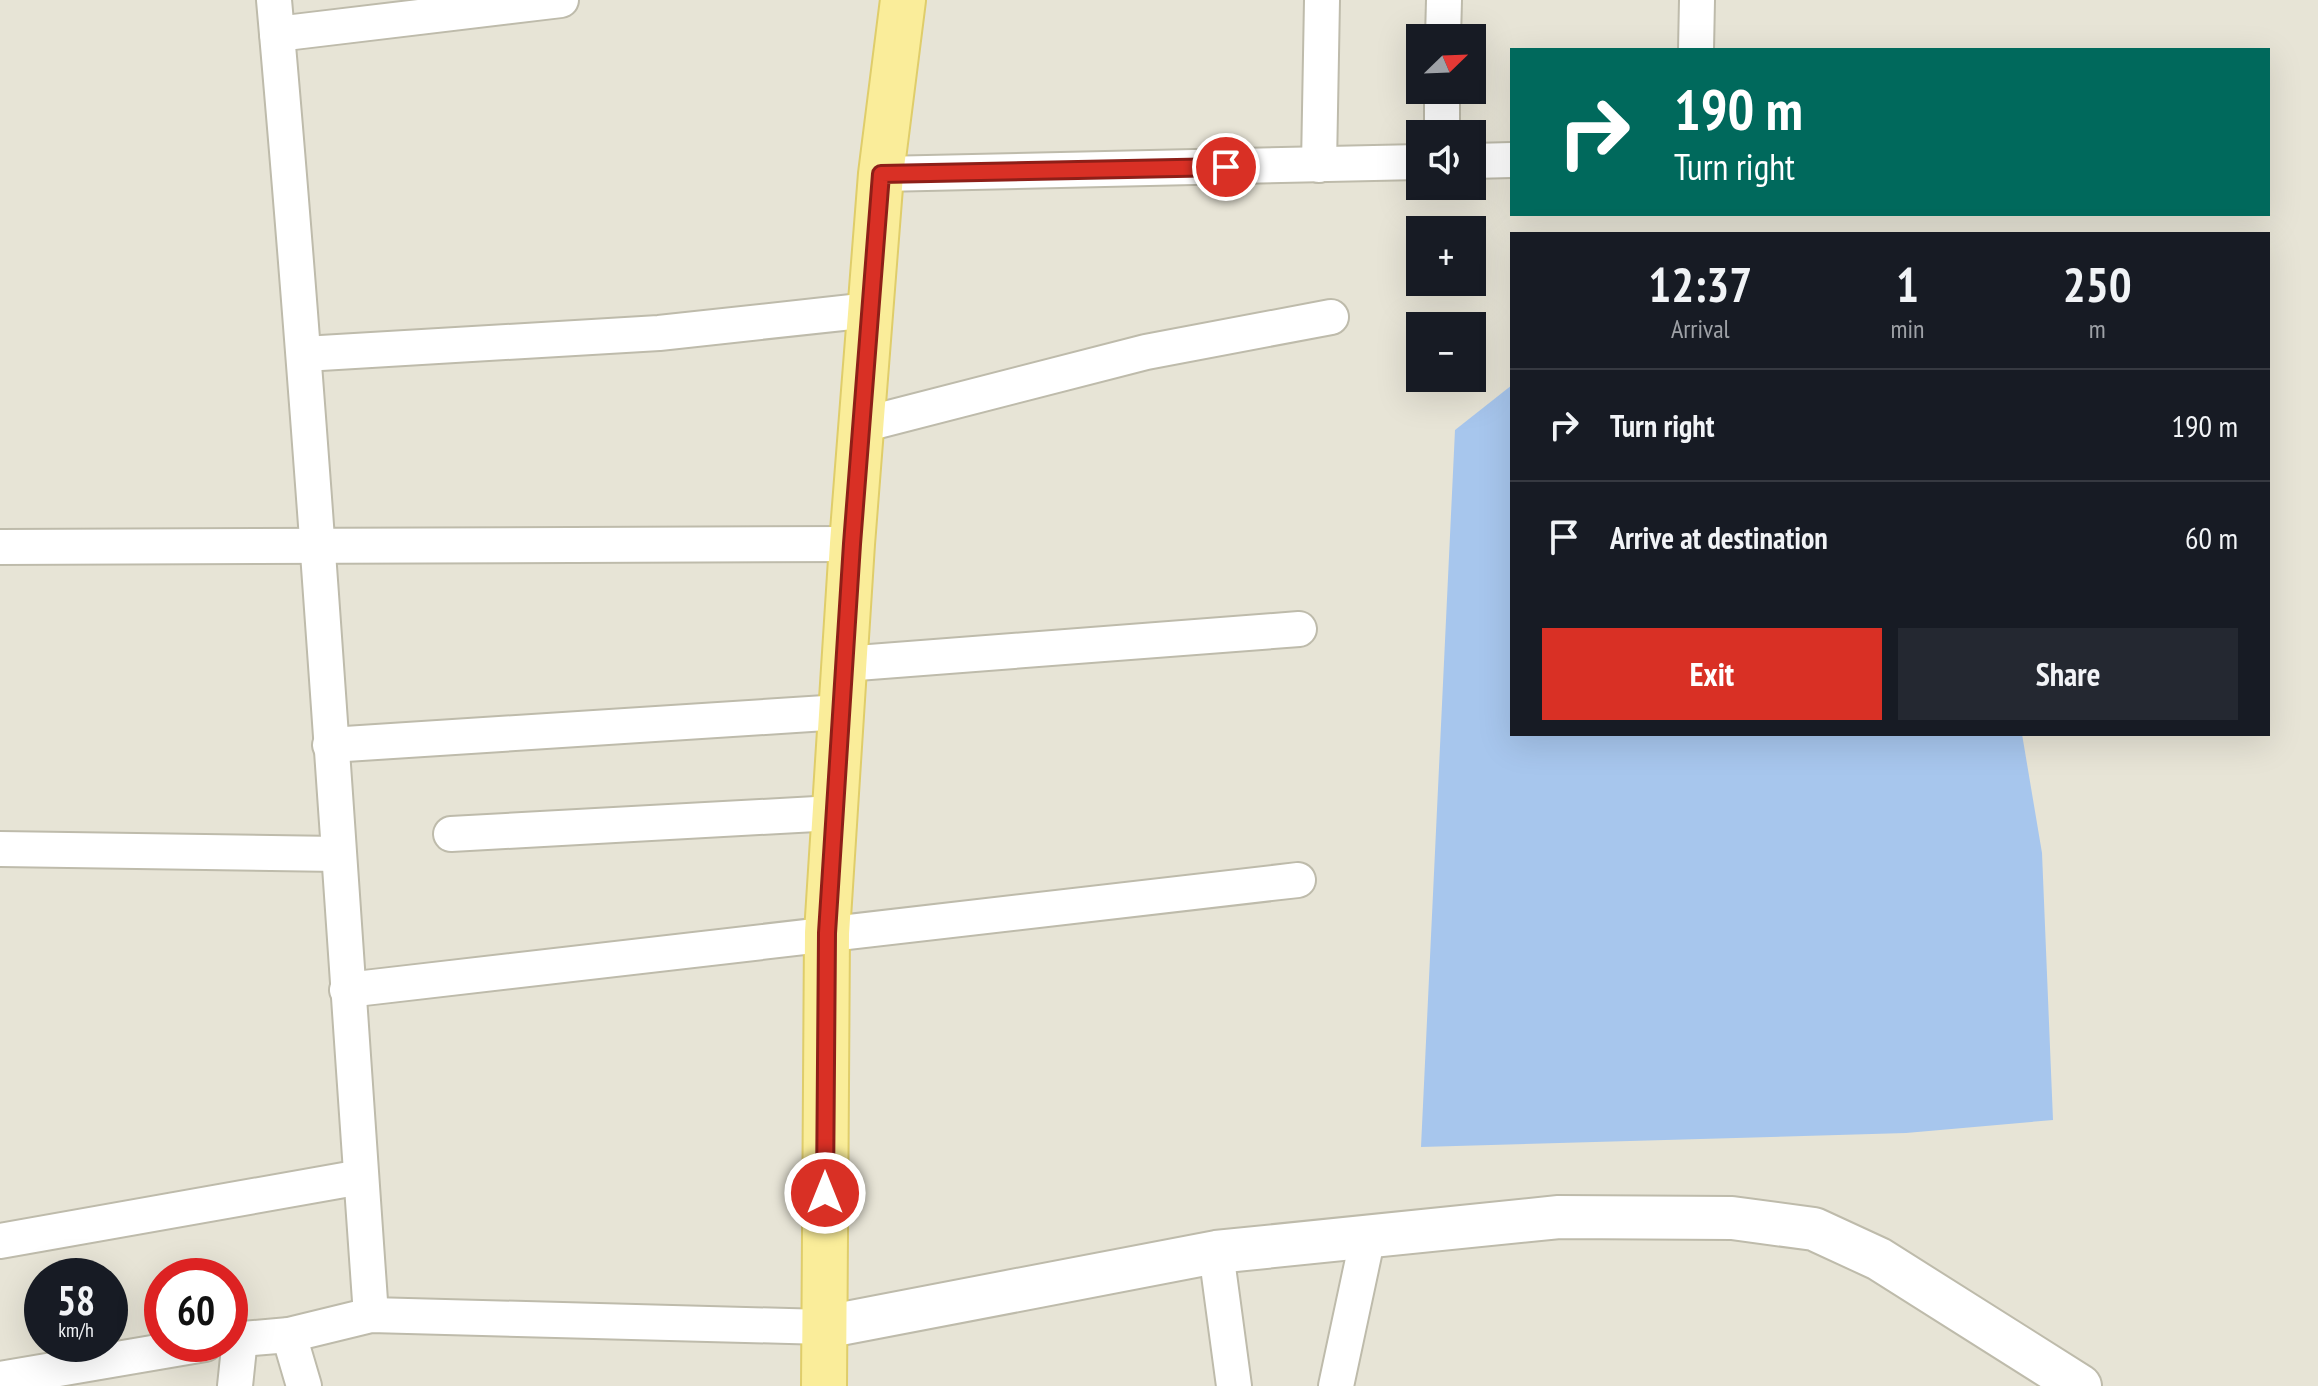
<!DOCTYPE html>
<meta charset="utf-8">
<style>
body{margin:0;font-family:"PT Sans Narrow",sans-serif;background:#242831;color:#f1f3f6;height:100vh;display:flex;flex-direction:column;font-size:30px;white-space:nowrap}
*{box-sizing:border-box;margin:0}
p{font-size:26px;color:#9ea1a6}
.icon{flex:none;width:44px;height:44px;fill:none;stroke:currentColor;stroke-width:2;stroke-linecap:round;stroke-linejoin:round}
.map{position:relative;flex:1;overflow:hidden}
.side{position:absolute;left:1510px;top:232px;width:760px;height:504px;display:flex;flex-direction:column;background:#171b24;border-radius:0px;box-shadow:0 8px 32px #0002}
.side>*{flex:none}
.hud{position:absolute;left:1510px;top:48px;width:760px;height:168px;border-radius:0px;box-shadow:0 8px 32px #0002;background:#00695c;color:#fff;overflow:hidden}
.needle{width:52px;rotate:67deg}
.controls{position:absolute;left:1406px;top:24px;display:grid;gap:16px}
.controls a{display:grid;place-items:center;width:80px;height:80px;border-radius:0px;background:#171b24;box-shadow:0 8px 32px #0002;font-size:40px}
.speed{position:absolute;left:24px;top:1258px;display:flex;gap:16px;font-size:40px;font-weight:700;text-align:center}
.speed>*{display:grid;place-content:center;width:104px;height:104px;border-radius:50%;background:#171b24;box-shadow:0 8px 32px #0002;line-height:1}
.speed small{font-size:20px;font-weight:400}
.speed .limit{border:12px solid #d22;background:#fff;color:#111}
.pin{position:absolute;display:grid;place-items:center;width:68px;height:68px;color:#fff;margin:-34px;border:4px solid #fff;border-radius:50%;box-shadow:0 2px 8px #0007}
.me{position:absolute;width:88px;margin:-44px;rotate:0deg;stroke-linejoin:round;filter:drop-shadow(0 0 6px #0008)}
.turn{display:flex;align-items:center;gap:28px;height:168px;padding:0 32px;font-size:36px}
.turn .icon{width:104px;height:104px;stroke-width:2.5}
.turn b{display:block;font-size:56px;line-height:68px}
.eta{display:flex;justify-content:space-evenly;align-items:center;height:136px;text-align:center}
.eta b{font-size:48px;font-weight:600;line-height:56px}
.button{display:flex;gap:16px;margin-top:auto;padding:16px 32px}
.button a{flex:1;height:92px;border-radius:0px;background:#d93025;color:#fff;font-size:32px;font-weight:600;line-height:92px;text-align:center}
.button a+a{background:#242831;color:#f1f3f6}
ul{padding:0;list-style:none}
li{display:flex;align-items:center;gap:24px;height:112px;padding:0 32px;border-top:2px solid #363941}
li div{flex:1}
li b{display:block;font-size:30px}
li em{font-style:normal}
.map>svg:first-child{display:block}
.residential{fill:#e7e4d6;fill-rule:evenodd}
.water{fill:#a7c6ed}
.lines{fill:none;stroke-linecap:round;stroke-linejoin:round}
.minor-casing{stroke:#bebbab;stroke-width:38}
.tertiary-casing{stroke:#bebbab;stroke-width:46}
.primary-casing{stroke:#dfcd6a;stroke-width:48}
.minor{stroke:#fff;stroke-width:34}
.tertiary{stroke:#fff;stroke-width:42}
.primary{stroke:#faed9a;stroke-width:44}
.route-casing{stroke:#8d1f18;stroke-width:20}
.route{stroke:#d93025;stroke-width:14}
</style>
<div class="map">
<svg width="2318" height="1386" viewBox="0 0 2318 1386">
<rect width="100%" height="100%" fill="#f3f1e8"/>
<path class="residential" d="M0,0h2318v1386h-2318zM1420,38h52v52h-52zM1512,50h756v164h-756zM1420,134h52v52h-52zM1420,230h52v52h-52zM1512,234h756v500h-756zM1420,326h52v52h-52zM42,1276h68v68h-68zM162,1276h68v68h-68z"/>
<path class="water" d="M1512,385v349h510l20,119 11,267 -147,13 -485,14 34,-717z"/>
<g class="lines">
<g class="minor-casing">
<g id="minor">
<path d="M274,0c39,438 66,877 97,1315"/>
<path d="M277,34l284,-34"/>
<path d="M1443,38l1,-38"/>
<path d="M1696,50l1,-50"/>
<path d="M1442,134v-44"/>
<path d="M1472,161l40,-1"/>
<path d="M1319,165l3,-165"/>
<path d="M881,174l539,-12"/>
<path d="M304,354l355,-21 211,-23"/>
<path d="M862,425l284,-73 185,-35"/>
<path d="M0,547l852,-3"/>
<path d="M844,664l455,-35"/>
<path d="M330,745l511,-33"/>
<path d="M451,834l383,-21"/>
<path d="M0,849l338,5"/>
<path d="M347,990l951,-110"/>
<path d="M0,1241l361,-64"/>
<path d="M1216,1252l18,134"/>
<path d="M289,1335l15,51"/>
<path d="M230,1340l59,-5 82,-20 454,12"/>
<path d="M0,1379l205,-35"/>
<path d="M235,1386l5,-48"/>
<path d="M1336,1386l32,-150"/>
</g>
</g>
<g class="tertiary-casing">
<path id="tertiary" d="M825,1327l391,-75 343,-35 173,1 82,11 65,30 201,127"/>
</g>
<g class="primary-casing">
<path id="primary" d="M824,1386l3,-453 25,-389 29,-370 22,-174"/>
</g>
<use href="#minor" class="minor"/>
<use href="#tertiary" class="tertiary"/>
<use href="#primary" class="primary"/>
</g>
<g class="lines">
<g class="route-casing">
<path id="route" d="M825,1193l2,-260 25,-389 29,-370 345,-7"/>
</g>
<use href="#route" class="route"/>
</g>
</svg>
<div class="controls">
<a><svg class="needle" viewBox="-14 -14 28 28"><path d="M0-13l5 13h-10z" fill="#e53935"/><path d="M0 13l5-13h-10z" fill="#9ea1a6"/></svg></a>
<a><svg class="icon" aria-label="sound" viewBox="0 0 24 24"><path d="M4 9h4l5-4v14l-5-4H4zM17 9q2 3 0 6"/></svg></a>
<a>+</a>
<a>−</a>
</div>
<div class="speed"><div>58<small>km/h</small></div><div class="limit">60</div></div>
<div class="pin" style="left:1226px;top:167px;background:#d93025"><svg class="icon" aria-label="arrive" viewBox="0 0 24 24"><path d="M6 21V4h12l-3 4 3 4H6"/></svg></div>
<svg class="me" style="left:825px;top:1193px" viewBox="-20 -20 40 40"><circle r="17" fill="#d93025" stroke="#fff" stroke-width="3"/><path d="M0-11L8 9 0 5-8 9z" fill="#fff"/></svg>
<div class="hud">
<div class="turn"><svg class="icon" aria-label="right" viewBox="0 0 24 24"><path d="M7 20v-9h11M14 6l5 5-5 5"/></svg><div><b>190 m</b>Turn right</div></div>
</div>
<section class="side">
<div class="eta">
<div><b>12:37</b><p>Arrival</p></div>
<div><b>1</b><p>min</p></div>
<div><b>250</b><p>m</p></div>
</div>
<ul>
<li><svg class="icon" aria-label="right" viewBox="0 0 24 24"><path d="M7 20v-9h11M14 6l5 5-5 5"/></svg><div><b>Turn right</b></div><em>190 m</em></li>
<li><svg class="icon" aria-label="arrive" viewBox="0 0 24 24"><path d="M6 21V4h12l-3 4 3 4H6"/></svg><div><b>Arrive at destination</b></div><em>60 m</em></li>
</ul>
<div class="button"><a>Exit</a><a>Share</a></div>
</section>
</div>
